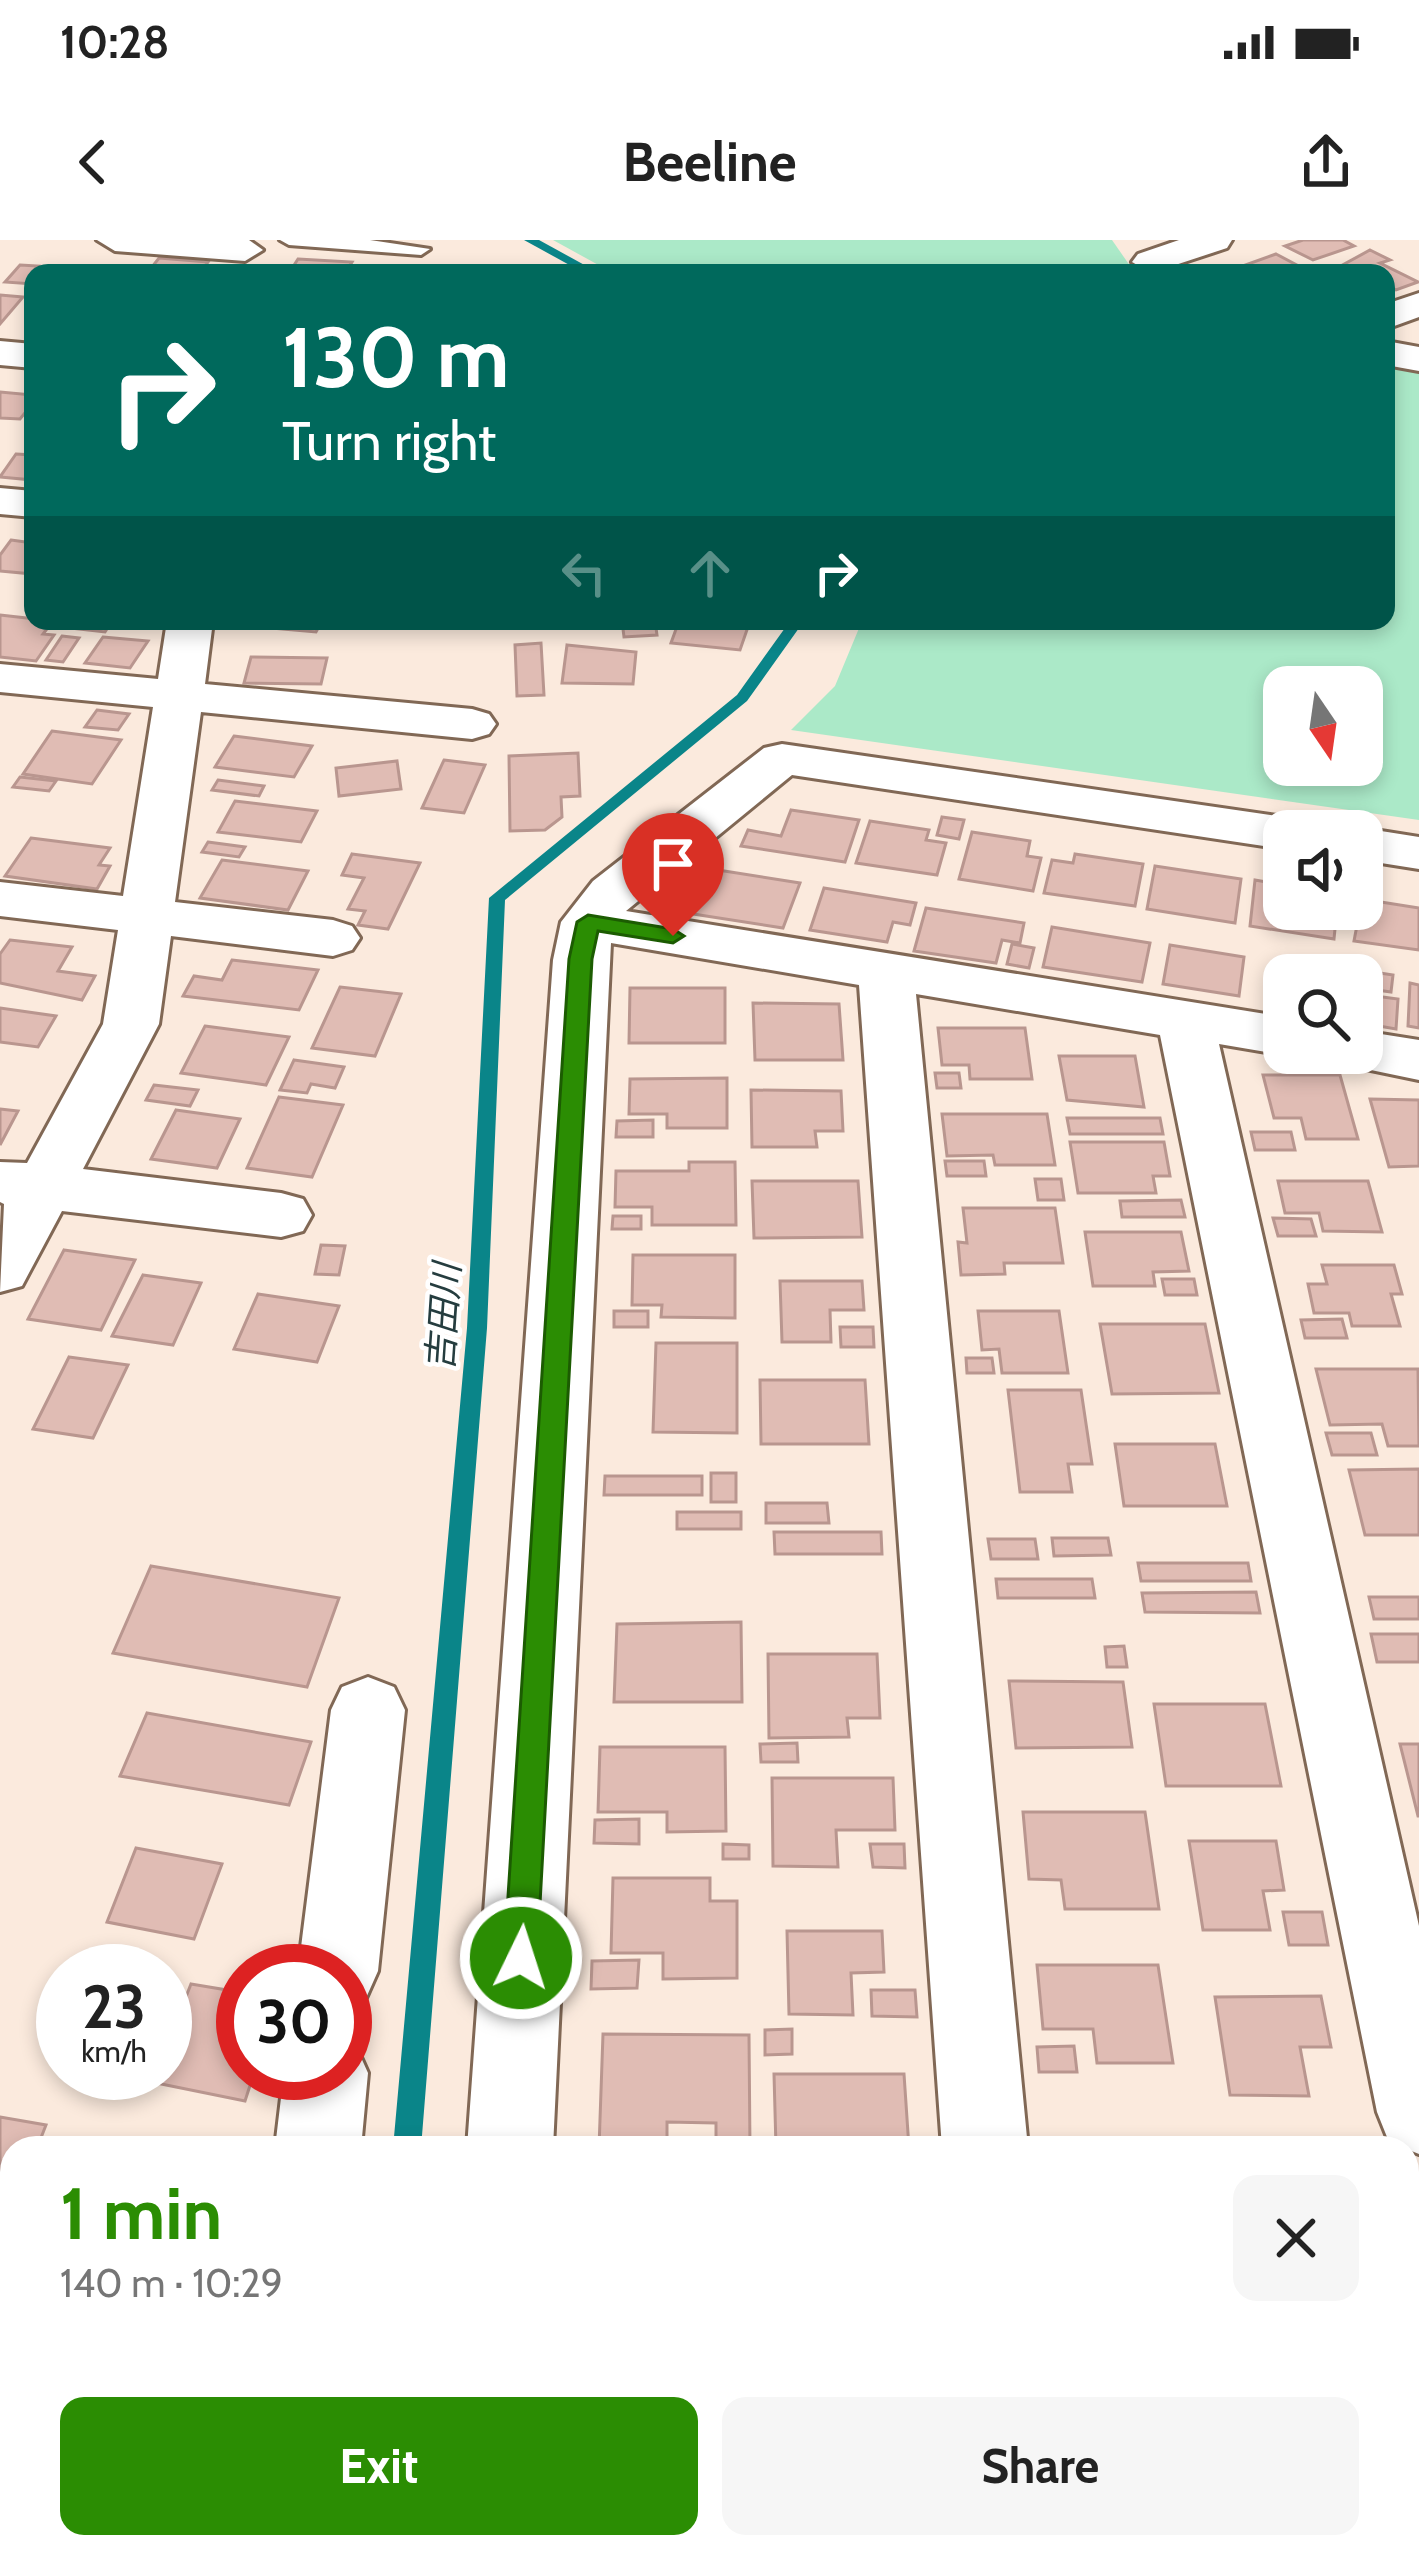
<!DOCTYPE html>
<meta charset="utf-8">
<style>
body{margin:0;font-family:Cabin,"Noto Sans JP",sans-serif;background:#f6f6f6;color:#222;height:100vh;display:flex;flex-direction:column;font-size:45px;white-space:nowrap}
*{box-sizing:border-box;margin:0}
p{font-size:39px;color:#767676}
.icon{flex:none;width:66px;height:66px;fill:none;stroke:currentColor;stroke-width:2;stroke-linecap:round;stroke-linejoin:round}
.map{position:relative;flex:1;overflow:hidden}
.details{position:absolute;left:0px;top:1896px;width:1419px;height:423px;display:flex;flex-direction:column;background:#fff;border-radius:36px 36px 0 0;box-shadow:0 6px 18px #0003}
.details>*{flex:none}
.guide{position:absolute;left:24px;top:24px;width:1371px;height:366px;border-radius:24px;box-shadow:0 6px 18px #0003;background:#00695c;color:#fff;overflow:hidden}
.needle{width:78px;rotate:167deg}
.buttons{position:absolute;left:1263px;top:426px;display:grid;gap:24px}
.buttons a{display:grid;place-items:center;width:120px;height:120px;border-radius:24px;background:#fff;box-shadow:0 6px 18px #0003;font-size:60px}
.speed{position:absolute;left:36px;top:1704px;display:flex;gap:24px;font-size:60px;font-weight:700;text-align:center}
.speed>*{display:grid;place-content:center;width:156px;height:156px;border-radius:50%;background:#fff;box-shadow:0 6px 18px #0003;line-height:1}
.speed small{font-size:30px;font-weight:400}
.speed .limit{border:18px solid #d22;background:#fff;color:#111}
.pin{position:absolute;display:grid;place-items:center;width:102px;height:102px;color:#fff;margin:-123px -51px;border-radius:50% 50% 50% 0;rotate:-45deg;box-shadow:0 0 12px #0007}
.pin .icon{rotate:45deg}
.me{position:absolute;width:132px;margin:-66px;rotate:4deg;stroke-linejoin:round;filter:drop-shadow(0 0 9px #0008)}
.turn{display:flex;align-items:center;gap:42px;height:252px;padding:0 60px;font-size:54px}
.turn .icon{width:156px;height:156px;stroke-width:2.5}
.turn b{display:block;font-size:84px;line-height:102px}
.lanes{display:flex;align-items:center;height:114px;padding:0 60px;background:#0003;justify-content:center;gap:60px;direction:ltr}
.lanes .off{opacity:.35}
.round{display:grid;place-items:center;flex:none;width:126px;height:126px;border-radius:24px;background:#f6f6f6}
.head{display:flex;align-items:center;justify-content:space-between;height:204px;padding:0 60px}
h1{font-size:72px;font-weight:700;line-height:90px;color:#2b8d03}
.action{display:flex;gap:24px;margin-top:auto;padding:24px 60px}
.action a{flex:1;height:138px;border-radius:24px;background:#2b8d03;color:#fff;font-size:48px;font-weight:700;line-height:138px;text-align:center}
.action a+a{background:#f6f6f6;color:#222}
.status{display:flex;justify-content:space-between;align-items:center;height:84px;padding:0 60px;background:#fff;direction:ltr}
.status svg{height:33px;fill:currentColor}
header{display:flex;justify-content:space-between;align-items:center;height:156px;padding:0 60px;background:#fff;font-size:54px;font-weight:700}
.map>svg:first-child{display:block}
.green{fill:#abe9c8;fill-rule:evenodd}
.lines{fill:none;stroke-linecap:round;stroke-linejoin:round}
.stream{fill:#0a8589;fill-rule:evenodd}
.building{fill:#e0bcb4;stroke:#b9968f;stroke-width:3}
.lane-casing{stroke:#816855;stroke-width:6}
.street-casing{stroke:#816855;stroke-width:6}
.lane{fill:#fff;fill-rule:evenodd}
.street{fill:#fff;fill-rule:evenodd}
.route{fill:#2b8d03;stroke:#1c5c02;stroke-width:3}
.labels{text-anchor:middle;dominant-baseline:central;stroke-width:9;stroke-linejoin:round;paint-order:stroke}
.water-label{font-size:36px;font-style:italic;fill:#253d3f;stroke:#fff}
</style>
<div class="status"><b>10:28</b><svg viewBox="0 0 49 12"><path d="M0 12V9h3v3zM5 12V6h3v6zM10 12V3h3v9zM15 12V0h3v12zM26 1h20v11H26zM47 4h2v5h-2z"/></svg></div>
<header><svg class="icon" aria-label="back" viewBox="0 0 24 24"><path d="M15 5l-7 7 7 7"/></svg>Beeline<svg class="icon" aria-label="share" viewBox="0 0 24 24"><path d="M12 15V3M7 8l5-5 5 5M5 13v7h14v-7"/></svg></header>
<div class="map">
<svg width="1419" height="2317" viewBox="0 0 1419 2317">
<rect width="100%" height="100%" fill="#fbeadd"/>
<g class="green">
<path d="M553,0h559l23,33h-522z"/>
<path d="M1386,127l33,6v447l-628,-90 44,-44 27,-65h524zM1284,447h78v78h-78z"/>
</g>
<g class="lines">
<g class="stream">
<path d="M524,0h15l60,33h-15z"/>
<path d="M790,381h14l-57,80 -242,199 -18,428 -66,820h-28l74,-820 22,-430 248,-203z"/>
<rect x="367" y="2307" width="30" height="10"/>
</g>
</g>
<g class="building">
<path d="M1303,0h40l11,6 -41,14 -28,-14z"/>
<path d="M1370,10l20,10 -10,3 38,19 -22,8 -10,-4v-13l-49,-5z"/>
<path d="M1276,14l32,17 -61,2 -10,-5z"/>
<path d="M159,18l49,4 -8,11 -52,-1z"/>
<path d="M298,19l54,3 -7,11h-56z"/>
<path d="M20,25l18,1 -4,4 36,3h-37v11l-28,-2z"/>
<path d="M0,55l23,2 -23,27z"/>
<path d="M0,152l33,3v8l-13,16 -20,-1z"/>
<path d="M16,214l17,1v25l-33,-3z"/>
<path d="M11,300l22,3v31l-33,-3v-16z"/>
<path d="M0,375l53,6 -10,13 11,1 -18,26 -36,-4z"/>
<path d="M67,381h45l-7,11 -43,-5z"/>
<path d="M239,381h83l-6,11 -79,-7z"/>
<path d="M622,381h33l2,14 -33,2z"/>
<path d="M679,381h71l-10,29 -69,-7z"/>
<path d="M62,396l17,2 -16,24 -17,-2z"/>
<path d="M103,397l45,4 -18,27 -45,-5z"/>
<path d="M541,403l3,52 -27,1 -2,-51z"/>
<path d="M567,405l69,7 -3,32 -71,-1z"/>
<path d="M251,417l76,1 -6,26 -77,-1z"/>
<path d="M97,470l32,4 -11,16 -33,-3z"/>
<path d="M52,491l69,9 -29,44 -69,-10z"/>
<path d="M234,496l78,10 -18,31 -79,-10z"/>
<path d="M578,513l2,43 -19,1 1,20 -17,13 -35,1 -1,-75z"/>
<path d="M444,520l41,5 -21,48 -42,-5z"/>
<path d="M397,521l4,28 -62,7 -3,-28z"/>
<path d="M20,537l36,4 -7,10 -36,-4z"/>
<path d="M218,540l46,6 -5,10 -47,-6z"/>
<path d="M235,561l82,10 -16,31 -83,-10z"/>
<path d="M791,570l68,10 -14,42 -104,-16 7,-16 33,6z"/>
<path d="M942,577l22,3 -5,19 -22,-4z"/>
<path d="M870,581l59,9 -3,10 20,3 -9,32 -81,-12z"/>
<path d="M972,592l58,9 -3,15 14,2 -8,33 -74,-12z"/>
<path d="M31,598l79,10 -11,17 11,1 -13,23 -92,-13z"/>
<path d="M208,602l37,5 -6,10 -37,-5z"/>
<path d="M352,614l68,9 -32,66 -30,-4 7,-14 -17,-2 16,-31 -22,-3z"/>
<path d="M1075,614l68,10 -8,42 -91,-13 8,-33 21,3z"/>
<path d="M222,620l86,11 -20,39 -88,-12z"/>
<path d="M1155,626l86,13 -6,44 -88,-14z"/>
<path d="M718,630l82,13 -17,45 -109,-17 13,-31 25,3z"/>
<path d="M1255,640l29,5v24h53l-3,30 -84,-13z"/>
<path d="M824,648l92,15 -6,22 -17,-3 -6,20 -77,-12z"/>
<path d="M1362,659l57,9v42l-65,-9z"/>
<path d="M926,668l98,15 -4,20 -18,-3 -6,23 -82,-12z"/>
<path d="M1052,687l98,16 -8,39 -99,-15z"/>
<path d="M10,700l62,7 -14,24 37,5 -13,24 -82,-17v-29z"/>
<path d="M1012,704l22,4 -5,20 -22,-4z"/>
<path d="M1170,705l74,12 -5,39 -76,-12z"/>
<path d="M1290,719l103,16 -2,17 -21,-3 -2,29h-6v-43h-74z"/>
<path d="M232,720l86,10 -19,40 -116,-14 11,-20 28,4z"/>
<path d="M1410,743l9,2v43l-11,-2z"/>
<path d="M340,747l61,7 -26,62 -63,-8z"/>
<path d="M630,748h95v55h-96z"/>
<path d="M1375,756l23,3 -2,30 -23,-4z"/>
<path d="M753,763l86,1 4,56h-88z"/>
<path d="M0,768l56,8 -18,31 -38,-5z"/>
<path d="M205,786l84,11 -23,48 -85,-12z"/>
<path d="M938,788h87l7,51h-62l-1,-14h-27z"/>
<path d="M1059,816h76l9,51 -77,-7z"/>
<path d="M294,820l50,7 -9,21 -24,-4 -4,9 -27,-3z"/>
<path d="M935,833h24l2,15h-24z"/>
<path d="M1263,835h77l18,64h-52l-5,-21h-27z"/>
<path d="M727,838v50h-60v-14h-38l1,-35z"/>
<path d="M154,845l44,5 -8,16 -44,-6z"/>
<path d="M751,850l90,1 2,40h-28l2,16h-65z"/>
<path d="M279,857l64,8 -31,72 -65,-9z"/>
<path d="M1370,859l49,1v66l-30,1z"/>
<path d="M0,869l18,2 -18,34z"/>
<path d="M176,870l64,9 -23,49 -66,-9z"/>
<path d="M942,874h105l8,51h-60l-2,-10 -46,1z"/>
<path d="M1067,878h93l3,16h-93z"/>
<path d="M653,880v17h-37l1,-16z"/>
<path d="M1251,892h40l4,18h-40z"/>
<path d="M1070,902h94l6,34h-17l3,17h-78z"/>
<path d="M945,921h39l2,15h-39z"/>
<path d="M689,922h46l1,63h-84v-18h-37l1,-36h73z"/>
<path d="M1035,939h26l3,21h-26z"/>
<path d="M752,941h106l4,56 -108,1z"/>
<path d="M1278,941h90l14,51 -59,-1 -4,-18h-34z"/>
<path d="M1181,960l4,17h-63l-2,-16z"/>
<path d="M963,968h92l8,55h-59l1,11 -44,1 -3,-33 9,1z"/>
<path d="M613,976h28v13h-29z"/>
<path d="M1273,978l38,1 5,17h-38z"/>
<path d="M1085,992h96l8,39 -36,1 2,14h-62z"/>
<path d="M321,1005l24,1 -6,29 -24,-1z"/>
<path d="M64,1010l71,10 -34,70 -73,-11z"/>
<path d="M633,1015h102v63l-74,-1 1,-12h-30z"/>
<path d="M1322,1025h72l8,29h-11l9,32h-48l-3,-13h-35l-6,-29h19z"/>
<path d="M143,1035l58,8 -28,62 -61,-9z"/>
<path d="M1162,1039h32l3,16h-32z"/>
<path d="M780,1041h82l2,29h-34l1,32h-49z"/>
<path d="M258,1054l81,12 -22,56 -83,-13z"/>
<rect x="614" y="1071" width="34" height="16"/>
<path d="M978,1071h81l9,62h-66l-3,-24 -17,1z"/>
<path d="M1342,1079l5,19h-42l-4,-18z"/>
<path d="M1100,1084h105l14,69 -107,1z"/>
<path d="M840,1087h33l1,20h-33z"/>
<path d="M656,1103h81v90l-84,-1z"/>
<path d="M69,1117l59,8 -35,73 -60,-9z"/>
<path d="M966,1118h26l2,15h-27z"/>
<path d="M1316,1129h102l1,77h-31l-6,-22 -52,1z"/>
<path d="M760,1140h105l4,64h-108z"/>
<path d="M1008,1150h73l11,74h-24l4,28h-52z"/>
<path d="M1326,1193h45l6,22h-45z"/>
<path d="M1115,1204h100l12,62h-103z"/>
<path d="M1419,1229v66h-54l-16,-65z"/>
<rect x="711" y="1233" width="25" height="29"/>
<path d="M605,1236h97v19h-98z"/>
<path d="M766,1263h61l2,20h-63z"/>
<rect x="677" y="1272" width="64" height="17"/>
<path d="M774,1292h107l1,22h-107z"/>
<path d="M1052,1298h56l3,17 -57,1z"/>
<path d="M988,1299h47l3,20h-47z"/>
<path d="M1138,1323h110l3,18h-110z"/>
<path d="M151,1326l188,32 -32,89 -194,-34z"/>
<path d="M996,1339h96l3,19h-97z"/>
<path d="M1256,1352l4,21 -115,-1 -3,-19z"/>
<path d="M1369,1357h50v22h-45z"/>
<path d="M741,1382l1,80h-128l3,-78z"/>
<path d="M1371,1394h48v28h-42z"/>
<path d="M1124,1406l3,21h-20l-2,-20z"/>
<path d="M768,1414h109l3,64h-33l2,19 -80,1z"/>
<path d="M1009,1441l114,1 9,65 -116,1z"/>
<path d="M1154,1464h111l16,82h-115z"/>
<path d="M147,1473l164,29 -22,63 -169,-29z"/>
<path d="M797,1503l1,19h-37l-1,-18z"/>
<path d="M1400,1504h19v72h-1z"/>
<path d="M600,1507h125l1,84 -59,1v-20h-69z"/>
<path d="M772,1538h121l2,52h-59l2,37 -65,-1z"/>
<path d="M1023,1572h122l14,97h-94l-4,-29 -32,-1z"/>
<path d="M639,1579v25l-45,-1 1,-23z"/>
<path d="M1189,1601h87l8,49 -21,1 7,39h-67z"/>
<path d="M723,1604l26,1v14h-26z"/>
<path d="M870,1604h34l1,24 -32,-1z"/>
<path d="M136,1608l86,16 -28,75 -87,-17z"/>
<path d="M613,1638h97v23h27v77l-74,1v-26h-52z"/>
<path d="M1283,1672h39l6,33h-39z"/>
<path d="M787,1691h95l2,41 -33,1 2,42 -64,-1z"/>
<path d="M639,1720l-2,28 -46,1 1,-28z"/>
<path d="M1037,1725h121l15,98h-76l-4,-34h-50z"/>
<path d="M191,1744l36,6 -8,23 24,5v55h11l-9,28 -138,-28h58v-70l17,4z"/>
<path d="M871,1750h44l2,27 -45,-1z"/>
<path d="M1321,1756l10,51h-31l9,49 -79,-1 -15,-98z"/>
<path d="M792,1789v25l-27,1v-25z"/>
<path d="M603,1794l146,1 1,113h-34v-25l-49,-1v26h-68z"/>
<path d="M1074,1806l3,26h-38l-2,-25z"/>
<path d="M774,1834h130l5,74h-133z"/>
<path d="M0,1877l46,8 -9,23h-25v64l-12,30z"/>
<path d="M1178,1898l2,10h-116v-8z"/>
<path d="M1407,2299l12,3v15h-28v-10h16z"/>
<path d="M44,2307h114l-4,10h-114z"/>
<path d="M619,2307h73l-22,10h-47z"/>
<path d="M802,2307h92l-2,10h-91z"/>
<path d="M999,2307h123v10h-98l-25,-6z"/>
<path d="M1178,2307l35,8 1,-8h81v10h-118z"/>
</g>
<g class="lines">
<g class="lane-casing">
<path id="lane" d="M280,0h90l60,9 -9,6 -132,-10z"/>
</g>
<g class="street-casing">
<g id="street">
<path d="M97,0h152l14,10 -18,11 -130,-10z"/>
<path d="M1179,0h53l-5,8 -76,25 -19,-11 6,-8z"/>
<path d="M1419,53v24l-33,12v-25z"/>
<path d="M0,101l33,3v24l-33,-3z"/>
<path d="M1386,101l33,6v24l-33,-6z"/>
<path d="M0,248l33,3v26l-33,-3z"/>
<path d="M167,381h46l-8,63 267,25 17,5 7,10 -7,10 -17,5 -271,-27 -26,190 158,18 19,6 8,12 -8,12 -19,6 -162,-20 -12,88 -76,145 198,24 22,6 9,16 -9,16 -22,6 -219,-26 -40,75 -22,6 4,-88 -4,-2v-40l27,1 76,-139 15,-94 -118,-14v-34l123,14 30,-189 -153,-15v-28l158,15z"/>
<path d="M782,504l502,73 18,5 6,9h-24v18l-492,-74 -166,136 658,106v36h8l-8,2 -65,-11 200,882v228l-30,-12 -12,-30 -217,-1077 -244,-41 112,1154h-86l-83,-1163 -248,-42 -58,1205h-86l86,-1188 8,-38 32,-41 171,-133z"/>
<path d="M1362,588l57,9v32l-57,-9v-29h-12z"/>
<path d="M1362,791l57,9v40l-77,-16 -7,-11h27z"/>
<path d="M368,1437l26,10 11,23 -27,261 -12,27 -21,9v-36h-47l33,-261 11,-23z"/>
<path d="M345,1799l10,5 13,29 -7,75h-86l9,-75h61z"/>
<path d="M1407,2122l12,2v92l-12,-2z"/>
<path d="M224,2307h96l-1,10h-96z"/>
<rect x="436" y="2307" width="96" height="10"/>
</g>
</g>
<use href="#lane" class="lane"/>
<use href="#street" class="street"/>
</g>
<path class="route" d="M588,675l85,14 11,7 -11,7 -75,-12 -6,28 -55,999 -4,11 -12,5 -12,-5 -5,-11 65,-999 8,-37z"/>
<g class="labels">
<g class="water-label">
<text transform="translate(443 1077) rotate(-86)">吉田川</text>
</g>
</g>
</svg>
<div class="buttons">
<a><svg class="needle" viewBox="-14 -14 28 28"><path d="M0-13l5 13h-10z" fill="#e53935"/><path d="M0 13l5-13h-10z" fill="#767676"/></svg></a>
<a><svg class="icon" aria-label="sound" viewBox="0 0 24 24"><path d="M4 9h4l5-4v14l-5-4H4zM17 9q2 3 0 6"/></svg></a>
<a><svg class="icon" aria-label="search" viewBox="0 0 24 24"><circle cx="10" cy="10" r="6"/><path d="M15 15l6 6"/></svg></a>
</div>
<div class="speed"><div>23<small>km/h</small></div><div class="limit">30</div></div>
<div class="pin" style="left:673px;top:696px;background:#d93025"><svg class="icon" aria-label="arrive" viewBox="0 0 24 24"><path d="M6 21V4h12l-3 4 3 4H6"/></svg></div>
<svg class="me" style="left:521px;top:1718px" viewBox="-20 -20 40 40"><circle r="17" fill="#2b8d03" stroke="#fff" stroke-width="3"/><path d="M0-11L8 9 0 5-8 9z" fill="#fff"/></svg>
<div class="guide">
<div class="turn"><svg class="icon" aria-label="right" viewBox="0 0 24 24"><path d="M7 20v-9h11M14 6l5 5-5 5"/></svg><div><b>130 m</b>Turn right</div></div>
<div class="lanes"><svg class="icon off" aria-label="left" viewBox="0 0 24 24"><path d="M17 20v-9H6M10 6l-5 5 5 5"/></svg><svg class="icon off" aria-label="ahead" viewBox="0 0 24 24"><path d="M12 20V5M6 11l6-6 6 6"/></svg><svg class="icon" aria-label="right" viewBox="0 0 24 24"><path d="M7 20v-9h11M14 6l5 5-5 5"/></svg></div>
</div>
<section class="details">
<div class="head"><div><h1>1 min</h1><p>140 m · 10:29</p></div><a class="round"><svg class="icon" aria-label="close" viewBox="0 0 24 24"><path d="M6 6l12 12M18 6L6 18"/></svg></a></div>
<div class="action"><a>Exit</a><a>Share</a></div>
</section>
</div>
